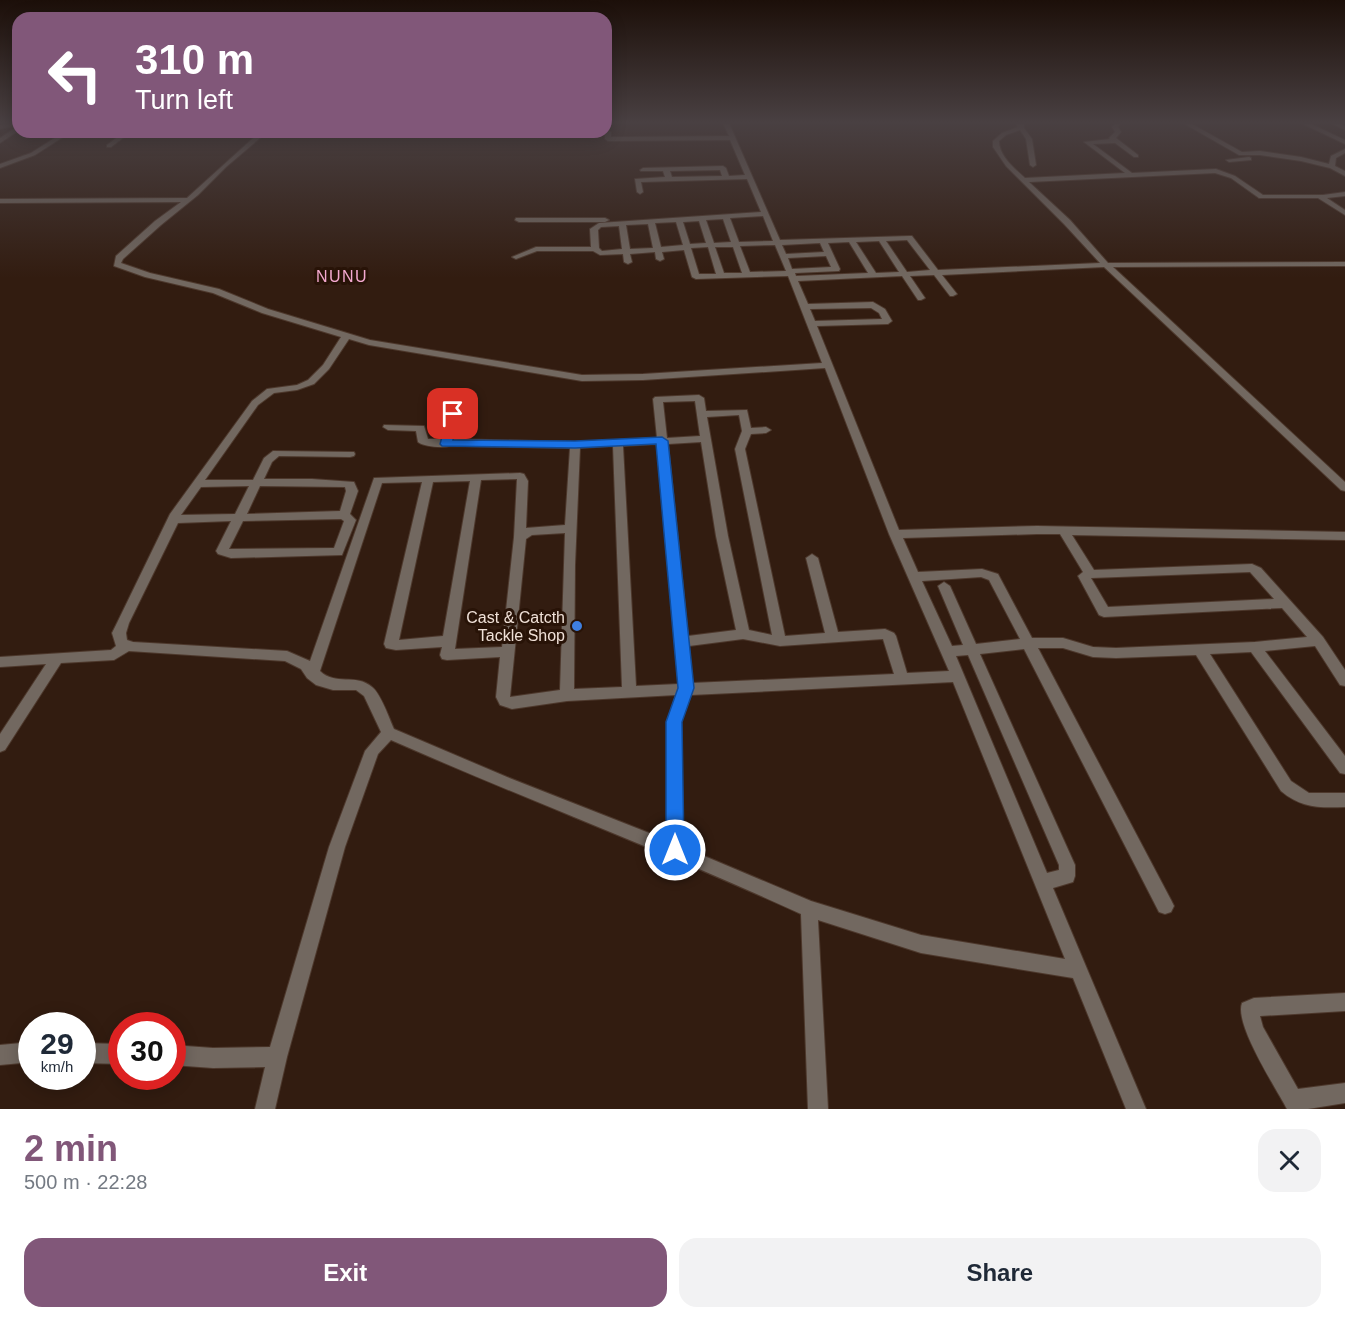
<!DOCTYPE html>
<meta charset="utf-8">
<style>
body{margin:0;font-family:Arial,sans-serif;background:#f2f2f3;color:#1f2937;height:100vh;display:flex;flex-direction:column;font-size:22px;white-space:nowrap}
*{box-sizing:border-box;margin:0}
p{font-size:20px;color:#747a83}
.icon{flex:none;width:33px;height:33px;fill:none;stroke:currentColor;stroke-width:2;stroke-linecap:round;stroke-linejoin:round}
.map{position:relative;height:1109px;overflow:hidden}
.details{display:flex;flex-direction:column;background:#fff;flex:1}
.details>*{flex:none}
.banner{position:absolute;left:12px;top:12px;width:600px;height:126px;border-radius:18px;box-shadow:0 3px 15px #0003;background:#815779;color:#fff;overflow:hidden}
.speed{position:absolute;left:18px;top:1012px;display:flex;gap:12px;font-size:30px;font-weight:700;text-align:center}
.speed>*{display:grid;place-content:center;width:78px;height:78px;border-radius:50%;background:#fff;box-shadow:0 3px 15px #0003;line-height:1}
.speed small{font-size:15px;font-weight:400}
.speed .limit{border:9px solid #d22;background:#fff;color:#111}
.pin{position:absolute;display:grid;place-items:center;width:51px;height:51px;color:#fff;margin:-26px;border-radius:12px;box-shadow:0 3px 9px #0006}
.me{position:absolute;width:66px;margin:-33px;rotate:0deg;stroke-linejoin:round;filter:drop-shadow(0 0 4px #0008)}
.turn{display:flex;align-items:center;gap:21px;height:126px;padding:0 24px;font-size:27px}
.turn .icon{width:78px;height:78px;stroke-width:2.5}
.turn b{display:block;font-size:42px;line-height:51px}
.round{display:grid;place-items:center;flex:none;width:63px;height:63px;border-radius:18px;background:#f2f2f3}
.summary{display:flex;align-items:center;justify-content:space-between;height:102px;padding:0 24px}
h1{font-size:36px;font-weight:600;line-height:45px;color:#815779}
.primary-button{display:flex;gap:12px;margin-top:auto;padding:12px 24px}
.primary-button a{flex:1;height:69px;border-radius:18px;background:#815779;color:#fff;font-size:24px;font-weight:600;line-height:69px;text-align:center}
.primary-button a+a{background:#f2f2f3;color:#1f2937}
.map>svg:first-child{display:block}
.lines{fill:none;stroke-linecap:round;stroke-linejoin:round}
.minor-casing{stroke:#4d382c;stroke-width:2}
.minor{fill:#726860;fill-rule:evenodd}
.route{fill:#1a73e8;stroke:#114b97;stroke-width:1.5}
.shop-dot{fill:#3f7fe0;stroke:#281307;stroke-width:2}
.labels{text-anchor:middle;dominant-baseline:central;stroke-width:6;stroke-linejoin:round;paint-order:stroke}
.far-quarter-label{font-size:16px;letter-spacing:1.5px;fill:#f4a9d0;stroke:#281307}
.poi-label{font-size:16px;fill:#f0e1d8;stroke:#281307;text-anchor:end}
</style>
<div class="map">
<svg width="1345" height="1109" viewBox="0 0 1345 1109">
<rect width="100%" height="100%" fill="#321c10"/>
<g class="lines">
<g class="minor-casing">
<g id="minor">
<path d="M10,123h8v2l-18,4v-4z"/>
<path d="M723,123h6l51,117 129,-4h3l26,34 162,-7 -36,-39 -58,-58 -13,-19v-6l9,-8 16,-6 -3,-4h9v5l8,11 4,26 -3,2 -3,-2 -4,-26 -6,-9 -14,5 -7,6c0,15 16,28 26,37l100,-5 -41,-31 26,-3 -1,-1 6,-6 -3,-5 3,-4h6l-3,4 3,5 -5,6 22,17v2h-4l-19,-14 -22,1 39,29 84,-4 19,7 28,19h60l22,-3v4l-18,2 18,12v5l-27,-17h-59l-28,-20 -16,-5 -186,9 41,38 38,43 237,-1v4l-232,1 232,215v9l-4,-1 -237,-223 -162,8 15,19 -4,2h-3l-16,-21 -24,1 15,22 -4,2h-3l-16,-24 -104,5 10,23 65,-2 12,7 7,12 -4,3 -71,2 82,204 138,-4 308,6v8l-273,-5 22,35 158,-6 9,4 62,69 22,33v16l-5,-1 -25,-39 -50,5 80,105v18l-5,-1 -89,-121 -41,2 81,127 18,12h36v14c-26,1 -44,1 -64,-16l-85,-136 -80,3 -23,-1 -30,-9h-25l133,252 3,6 -3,6 -6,2 -6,-2 -135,-263 -44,5 95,211v11l-2,6 -20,6 93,221h-20l-53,-131 -152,-25 -103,-33 10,189h-20l-7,-195c-135,-62 -274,-114 -410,-174l-13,14 -33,93 -58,210 -12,52h-20l10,-42 -52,1 -41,-3v-20l41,3 57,-1 59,-200 36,-96 16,-19 -17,-36 -8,-6h-23l-17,-5 -9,-7 -6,-9 -16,-8 -156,-10 -15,9 -53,3 -56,87 -5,2v-18l46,-70 -46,3v-10l111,-7 5,-4 -4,-13 5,-10 53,-109 82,-113 15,-12 30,-4 11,-5 15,-15 18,-28 -79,-24 -49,-20 -68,-16 -31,-11 2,-10 39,-35 26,-19 -181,1v-4l187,-1 73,-66h7l-41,35 -28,28 -37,30 -38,34 -2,4 29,10 69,16 49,20 102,31 212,35 61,-1 179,-11 -34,-87 -92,3 -4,-2 -8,-27 -22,2 2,7 -4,2 -4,-2 -1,-7 -25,2 2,8 -4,2 -4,-2 -1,-8 -23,1 -7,-4h-56l-21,8 -4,-2 24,-10h55l-1,-18 9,-6 162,-11 -14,-33 -106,3 2,10 -3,2 -3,-2 -2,-13 30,-2 -2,-6h-22l-1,-1 3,-2 80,-2 3,2 3,8 16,-1 -15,-35 -122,1 -3,-2v-7l3,-2 3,2v5l118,-1zM720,170l2,6 -50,1 -2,-6zM763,216l10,25 -34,1 -9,-24zM723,219l8,23 -17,1 -8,-23zM699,221l7,22 -16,1 -7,-22zM676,222l7,23 -22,2 -6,-24zM648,224l5,24 -23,1 -4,-24zM619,226l3,23 -20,2 -3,-3 -1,-18 3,-3zM907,240l23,30 -23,2 -21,-31zM879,241l20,31 -23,1 -20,-31zM849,242l19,31 -72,3 -1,-3 44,-2 1,-2 -12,-26zM820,243l4,9 -38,2 -4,-9zM775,245l11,26 -36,1 -10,-26zM708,247l8,27h-17l-8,-26zM715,247h18l9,26h-18zM826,256l5,11 -39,2 -4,-11zM871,308l8,5 3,6 -67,2 -5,-12zM349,339l20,6 213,36 61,-1 182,-12 64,166 60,137 -42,2 -11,-37 -2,-3 -9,-4 -47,3 -20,-74 -6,-4 -6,4 19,75 -40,3 -40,-187 6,-15 15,-1 5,-3 -5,-3 -15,1 -4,-18 -41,1 -2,-13 -5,-3 -44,2 -2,2 4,39 -82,4 -123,-3 6,-25 -5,-3 -5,3 -6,25h-14l-4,-13 -40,-1 -1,2 5,3 28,1 2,11c6,5 25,6 32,4l120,2 -5,77 -39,3 2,-47 -4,-7 -4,-1 -146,5 -64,183 -23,-10 -154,-9 -6,-2 -1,-7 3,-10 49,-100 53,-2 -15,30 2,3 13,4 111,-3 14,-35 -6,-6 8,-23 -4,-9 -42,-3h-48l8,-17 7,-6 71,1 4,-1 1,-2 -1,-2 -81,-1 -9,7 -11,22h-48l53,-75 16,-12 23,-3 17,-6 15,-15zM695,401l5,35 -33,2 -4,-36zM739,415l3,16 -7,18 37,186 -23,-5 -21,-94 -21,-119zM701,442l15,94 20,94 -48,6 -20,-192zM657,444l22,240 -43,2 -13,-240zM613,446l9,241 -48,2 1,-124 5,-117zM517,479l-3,58 -12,110 -47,2 26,-169zM470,481l-27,155 -44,4 34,-158zM422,482l-38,162 2,4 10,2 46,-3 -2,8 2,4 5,1 53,-3 -4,40 4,8 12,4 55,-8 109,-6 -9,27v118l-160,-63 -113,-48c-5,-11 -13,-35 -22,-42 -16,-14 -37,-1 -52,-16l62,-188zM249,486l-14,28 -54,1 20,-28zM260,486l85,1 1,4 -6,20 -93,3zM341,519l3,2 -10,27 -105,1 14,-28zM565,533l-5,157 -50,7 16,-158 6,-4zM1037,534h23l23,38 -5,4 21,39 5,2 178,-9 25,29 -52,5 -139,6 -23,-1 -30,-9h-31l-34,-64 -16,-5 -64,3 -15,-34zM1250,572l24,27 -166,8 -17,-29zM981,577l8,3 31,59 -44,5 -26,-58 -6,-4 -6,4 25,59 -11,1 -30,-65zM743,639l37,7 103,-7 11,35 -202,9 -3,-37zM968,655l91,210v5l-12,3 -91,-217zM953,682l112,277 -144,-24 -110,-34 -128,-54 -2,-125 10,-27z"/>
<path d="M1183,123h7l52,29 18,-1 41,6 28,7 2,-8 14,-7v4l-9,5 -1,8 10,5v5l-15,-8 -29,-7 -41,-6h-21z"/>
<path d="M1301,123h8l36,17v4z"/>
<path d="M1331,123h8l6,3v4z"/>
<path d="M18,126v5l-18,12v-5z"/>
<path d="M64,132h7l-36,23 -35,13v-4l31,-11z"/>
<path d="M124,132h7l-20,15h-4v-2z"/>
<path d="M1249,157l2,1v2l-22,2 -3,-2z"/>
<path d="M516,218h89l4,2 -4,2h-86l-4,-2z"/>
<path d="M1345,993v18l-85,5 3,11 35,62 47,-6v20l-37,6h-21c-11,-21 -53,-85 -45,-106l12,-5z"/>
<path d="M32,1042v20l-32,3v-20z"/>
<path d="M82,1043l40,1v20l-40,-1z"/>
</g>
</g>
<use href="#minor" class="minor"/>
</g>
<linearGradient id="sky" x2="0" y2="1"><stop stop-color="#1c0f09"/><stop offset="0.44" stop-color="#494042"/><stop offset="1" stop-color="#494042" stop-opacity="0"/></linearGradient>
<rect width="1345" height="278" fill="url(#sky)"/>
<path class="route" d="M453,410l6,4 -6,26 122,1 87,-4 6,4 26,247 -12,34 2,128 -2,6 -7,3 -6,-3 -3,-6v-128l12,-34 -22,-244 -81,4 -133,-2 -2,-2 8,-30z"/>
<circle class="shop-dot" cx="577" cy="626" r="6"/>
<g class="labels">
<g class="far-quarter-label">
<text x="342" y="276">NUNU</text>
</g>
<g class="poi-label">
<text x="565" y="617">Cast &amp; Catcth<tspan x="565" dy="18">Tackle Shop</tspan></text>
</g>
</g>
</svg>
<div class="speed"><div>29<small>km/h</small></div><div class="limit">30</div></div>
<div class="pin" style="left:453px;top:414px;background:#d93025"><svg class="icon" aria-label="arrive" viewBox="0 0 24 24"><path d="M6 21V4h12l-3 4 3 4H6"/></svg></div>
<svg class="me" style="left:675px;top:850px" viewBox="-20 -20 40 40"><circle r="17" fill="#1a73e8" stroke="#fff" stroke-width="3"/><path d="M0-11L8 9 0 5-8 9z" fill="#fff"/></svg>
<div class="banner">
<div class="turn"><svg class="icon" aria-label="left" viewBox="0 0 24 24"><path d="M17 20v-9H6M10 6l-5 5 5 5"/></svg><div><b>310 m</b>Turn left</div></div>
</div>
</div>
<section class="details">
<div class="summary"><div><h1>2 min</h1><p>500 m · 22:28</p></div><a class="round"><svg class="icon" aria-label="close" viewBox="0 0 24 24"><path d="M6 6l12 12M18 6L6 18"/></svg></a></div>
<div class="primary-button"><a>Exit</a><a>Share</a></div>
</section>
